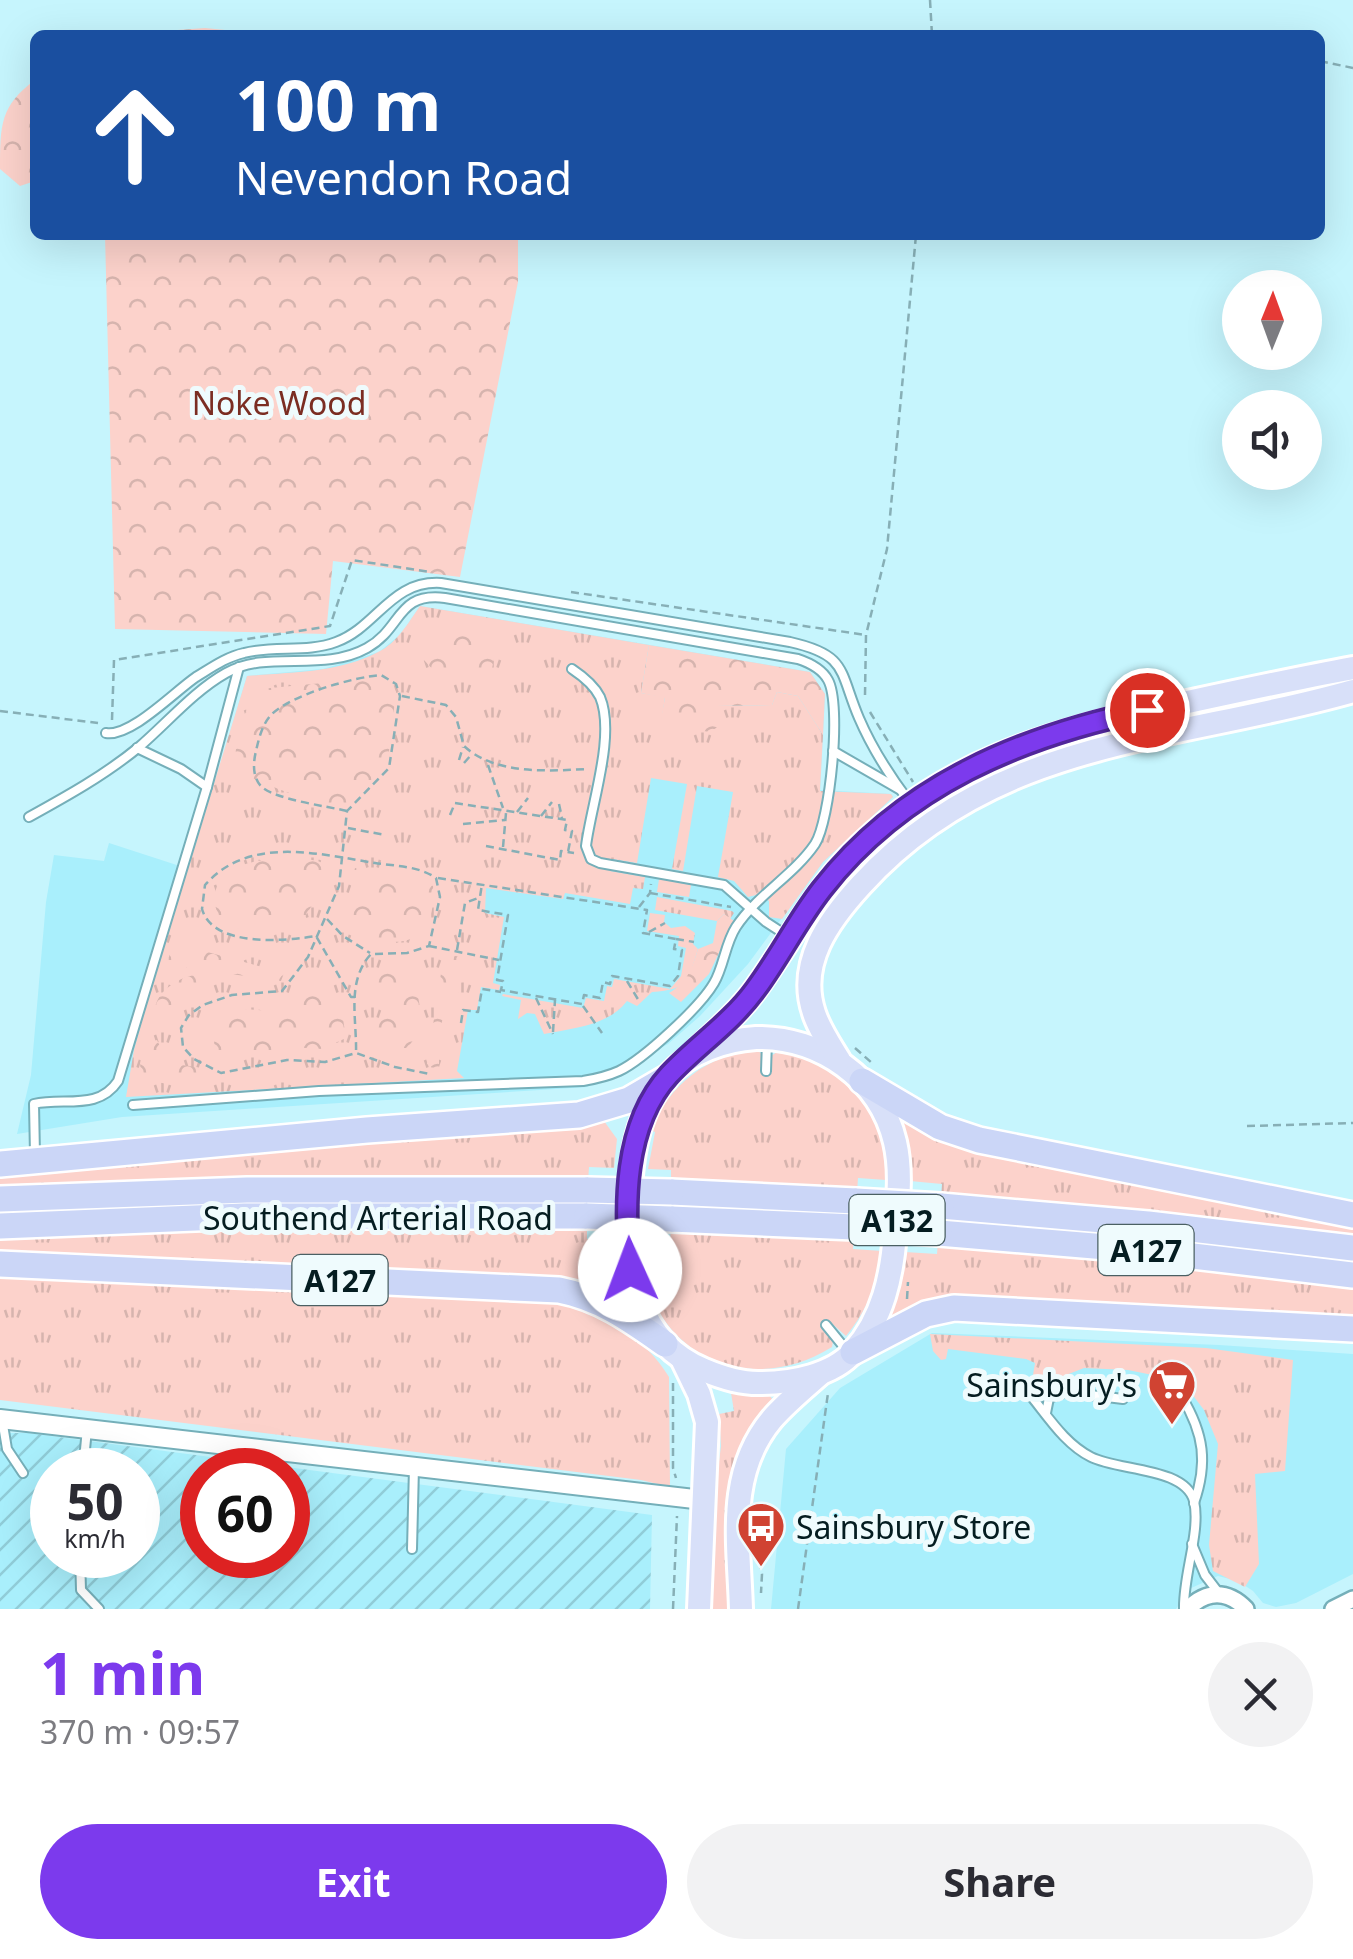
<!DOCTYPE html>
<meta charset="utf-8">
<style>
body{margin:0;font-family:"Noto Sans",sans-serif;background:#f2f2f3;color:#2b2b33;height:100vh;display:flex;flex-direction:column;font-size:38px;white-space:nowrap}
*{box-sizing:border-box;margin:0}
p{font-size:32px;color:#7c7c81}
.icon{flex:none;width:55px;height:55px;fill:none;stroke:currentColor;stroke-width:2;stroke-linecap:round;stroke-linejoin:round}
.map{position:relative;height:1609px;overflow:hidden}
.side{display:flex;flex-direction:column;background:#fff;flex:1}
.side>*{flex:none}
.top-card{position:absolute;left:30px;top:30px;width:1295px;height:210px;border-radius:15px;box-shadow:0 10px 40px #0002;background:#1a4fa0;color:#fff;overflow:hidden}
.needle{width:65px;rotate:1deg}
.tools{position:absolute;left:1222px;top:270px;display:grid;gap:20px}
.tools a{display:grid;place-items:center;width:100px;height:100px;border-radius:50%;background:#fff;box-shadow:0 10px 40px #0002;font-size:50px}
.speed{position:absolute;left:30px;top:1448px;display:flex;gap:20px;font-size:50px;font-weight:700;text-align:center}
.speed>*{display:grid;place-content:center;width:130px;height:130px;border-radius:50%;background:#fff;box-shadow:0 10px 40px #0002;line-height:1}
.speed small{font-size:25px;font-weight:400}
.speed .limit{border:15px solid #d22;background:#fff;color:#111}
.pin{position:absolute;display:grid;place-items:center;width:85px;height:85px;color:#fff;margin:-42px;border:5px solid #fff;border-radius:50%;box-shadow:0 2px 10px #0007}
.me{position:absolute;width:110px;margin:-55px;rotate:358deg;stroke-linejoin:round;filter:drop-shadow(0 0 8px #0008)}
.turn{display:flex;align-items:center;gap:35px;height:210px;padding:0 40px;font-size:45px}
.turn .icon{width:130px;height:130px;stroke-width:2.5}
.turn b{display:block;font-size:70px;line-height:85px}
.round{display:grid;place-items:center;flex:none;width:105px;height:105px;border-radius:52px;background:#f2f2f3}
.overview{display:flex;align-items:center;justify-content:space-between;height:170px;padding:0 40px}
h1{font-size:60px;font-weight:700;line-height:75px;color:#7c3aed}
.primary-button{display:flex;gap:20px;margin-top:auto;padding:20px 40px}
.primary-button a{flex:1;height:115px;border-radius:60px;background:#7c3aed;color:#fff;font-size:40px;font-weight:700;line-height:115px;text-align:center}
.primary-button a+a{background:#f2f2f3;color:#2b2b33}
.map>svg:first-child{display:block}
.built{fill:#a9effc}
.industrial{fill:url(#industrial-furrows);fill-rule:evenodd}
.grass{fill:url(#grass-tufts)}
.forest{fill:url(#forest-crowns)}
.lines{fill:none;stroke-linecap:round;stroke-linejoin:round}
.service-casing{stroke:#75afb9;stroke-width:12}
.minor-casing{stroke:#75afb9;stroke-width:20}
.tertiary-casing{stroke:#75afb9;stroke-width:22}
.primary-casing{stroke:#fff;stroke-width:28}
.trunk-casing{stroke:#fff;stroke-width:30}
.path{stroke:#87afb6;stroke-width:2.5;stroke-dasharray:8 5;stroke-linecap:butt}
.service{stroke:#fff;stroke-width:8}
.minor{stroke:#fff;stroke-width:15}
.tertiary{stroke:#fff;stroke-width:18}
.primary{stroke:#d8e0f9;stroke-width:22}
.trunk{stroke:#cbd6f7;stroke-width:25}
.trunk-bridge-casing{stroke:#fff;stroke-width:30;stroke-linecap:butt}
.trunk-bridge{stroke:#cbd6f7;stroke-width:25}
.route-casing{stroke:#51269a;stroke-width:25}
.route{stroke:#7c3aed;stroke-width:18}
.labels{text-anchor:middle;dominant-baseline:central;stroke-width:10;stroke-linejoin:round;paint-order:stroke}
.shield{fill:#effbfd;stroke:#4b6063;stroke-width:2.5}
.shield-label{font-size:30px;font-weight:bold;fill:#051d21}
.park-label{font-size:32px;fill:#7b2d22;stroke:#effbfd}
.street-label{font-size:32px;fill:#051d21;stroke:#effbfd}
.poi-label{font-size:32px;fill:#051d21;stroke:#effbfd;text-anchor:end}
</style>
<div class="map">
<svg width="1353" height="1609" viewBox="0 0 1353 1609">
<defs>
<pattern id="industrial-furrows" width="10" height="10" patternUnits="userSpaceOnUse" patternTransform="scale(2.5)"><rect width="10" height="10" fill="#a9effc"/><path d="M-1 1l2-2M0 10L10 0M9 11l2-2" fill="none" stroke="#90ccd8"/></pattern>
<pattern id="grass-tufts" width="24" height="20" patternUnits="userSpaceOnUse" patternTransform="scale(2.5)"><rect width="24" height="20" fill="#fcd2cb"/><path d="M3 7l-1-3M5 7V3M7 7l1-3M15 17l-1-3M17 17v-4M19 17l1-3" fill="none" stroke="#d6b4ae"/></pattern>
<pattern id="forest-crowns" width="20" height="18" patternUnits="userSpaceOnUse" patternTransform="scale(2.5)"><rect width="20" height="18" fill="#fcd2cb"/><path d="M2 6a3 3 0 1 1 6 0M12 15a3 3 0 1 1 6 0" fill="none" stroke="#d6b4ae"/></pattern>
</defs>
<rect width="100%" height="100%" fill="#c6f5fd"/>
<g class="built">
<path d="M420,606l390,66 15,22 -5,96 71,4 2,3 -70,65 -75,102 -48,52 -32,28 -81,43 -465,30 -105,17 14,-59 15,-173 8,-47 50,6 5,-18 80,26 58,-193 76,-7 56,-17 22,-18z"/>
<path d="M932,1333l287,12 134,9v220l-57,29 -20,4 -13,-4 -10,-12 -15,-10 -20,-5 -29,13 -13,20h-405l15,-160 54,-61z"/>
</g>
<path class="industrial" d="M0,1433h28l624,82 -2,94h-650zM52,1470h86v85h-86zM202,1470h86v85h-86z"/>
<g class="grass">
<path d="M420,606l229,39 -8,48 24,4 -4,27 54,-18 57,-1 5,-13 21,4 25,39 -3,56 71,3 2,3 -70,65 -41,57 -13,-2v-16l-9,-7 -12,3 -14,-16 -16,-4 15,-85 -36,-6 -14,85 -11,-2 15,-85 -36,-6 -14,85 -25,-4 -2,12 35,6 -2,12 -10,-1 -3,16 -65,-11 -2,6 -77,-11 -1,25 19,4 -11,66 7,2 -1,5 -18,-3 -4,23h-9l-11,61 7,7 -338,19 8,-47 15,-55 98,-319c43,-4 92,-3 131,-24 19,-9 30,-29 42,-46z"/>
<path d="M659,879l32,6 -2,12 -32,-5z"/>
<path d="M657,897l75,14 2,2 -4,6 -6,-5 -7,7 -62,-11z"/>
<path d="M650,913l15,2 -1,7 7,6 14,-2 10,7 -2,11 5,5c-11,34 -9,40 -46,43l-15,14 -10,-5c-19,25 -54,27 -83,33l-9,-20 -8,-1 -9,6 3,-19 -19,-4 1,-2 80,14 3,-10 18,3 3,-15 5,1 2,-8 56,10 11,-13 5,-28 -8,-2 1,-10 -32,-5z"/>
<path d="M757,1050l6,5v17h7l1,-16 9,-6c63,18 112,59 106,130l-28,-2 -1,15 -186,-9v-14l-23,-1 7,-37 -5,-2c21,-46 56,-75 107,-80z"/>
<path d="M604,1121l13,18 -3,29 -25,-1 -1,15 -588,10v-20l253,-24 314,-20z"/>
<path d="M905,1121l448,100v19l-412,-42 1,-14 -32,-3 -1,-33 -7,-24z"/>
<path d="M587,1225v14l24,1 15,64 -626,-48v-21l81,-5z"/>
<path d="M671,1227l183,9 -1,13 29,2c-5,34 -14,58 -36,85l-18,-16 -7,5 12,16 -1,6c-90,56 -192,0 -191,-107l29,1z"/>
<path d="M938,1241l415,42v38l-393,-21 -74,25 12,-33 7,-40 32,2z"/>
<path d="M0,1277l565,27c42,13 81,34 104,73l1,110 -29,-7 -641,-80z"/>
<path d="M930,1334l276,14 87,12 -8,111 -30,3 4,90 -14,23 -32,-16 -4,-26 9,-101 -14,-34 -22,-29 -54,-11 -44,-2 -36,14 -15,-7 2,-12 -9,-4 -78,-10 -2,10 -5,1 -8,-9z"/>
<path d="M731,1393l39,3 5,7 -19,23 -23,183h-22l3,-108 7,-55 -2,-32 15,-3z"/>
</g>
<g class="forest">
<path d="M205,28l72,7h-170h1z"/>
<path d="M35,80v101l-15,5 -20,-17c0,-44 0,-63 35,-89z"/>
<path d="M105,235h413v47l-58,295 -127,-16 -7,73 -211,-5z"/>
<path d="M438,625l17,1 42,20 -9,40 -53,-14 -11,-12c1,-13 -1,-29 14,-35z"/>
<path d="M649,645l161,27 15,22 -2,41 -25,-39 -21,-4 -5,13 -56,1 6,10v8l-12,8 -50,-8 5,-26 -24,-5z"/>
<path d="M375,678l14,3 7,11 -9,76c-6,7 -36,36 -43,37 -20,3 -75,-19 -94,-28l-13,5c-7,-24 5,-76 23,-93z"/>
<path d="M294,857l24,4 17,8 -36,57c-22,3 -52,9 -72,-2 -7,-4 -11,-13 -12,-20 -5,-41 51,-46 79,-47z"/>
<path d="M355,868l64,9 14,9c5,65 -46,68 -89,36z"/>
<path d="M724,914l10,7 -25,53 -28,28 -12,-9c19,-11 23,-25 29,-44l15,-6 4,-22z"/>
<path d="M174,943l110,30 -3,8 -115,-16z"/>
<path d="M444,954l23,4 -9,38 -13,14 -6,23v37l-12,-6z"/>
<path d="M381,968l27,8c15,18 18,57 -2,72h-18l-21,-7c-4,-22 19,-18 27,-35l-6,-16 -23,-5 3,-10z"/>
<path d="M195,975l12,5 4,5 -3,10 -19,-1 -19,21 -15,-1c-2,-20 21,-36 40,-39z"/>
<path d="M320,987l23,32 3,19 -24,11 -31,-2 -74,15 -7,-48c29,-13 54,4 83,-8 11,-4 17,-14 27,-19z"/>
<path d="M157,1040c12,28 18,23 44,28l2,8 -6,9c-28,2 -79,-3 -46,-43z"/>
</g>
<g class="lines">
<g class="service-casing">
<g id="service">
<path d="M572,669c12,8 22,16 28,28 16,38 -9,108 -14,149l5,13 9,4 124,22 42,37 20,13"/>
<path d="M106,733c25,4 68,-41 90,-56 15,-9 30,-20 48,-24 30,-8 63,0 92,-11 41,-15 55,-62 105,-59l349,59c58,13 49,29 69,76 12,28 31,58 49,82"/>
<path d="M137,748l44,21 26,18"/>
<path d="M833,751l66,38"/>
<path d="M29,817c38,-21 76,-42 110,-70 28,-24 55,-56 87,-74 42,-24 96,0 141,-25 36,-20 29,-56 78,-50l353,61c12,4 24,10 30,21 14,25 2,141 -13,164 -21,31 -58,51 -79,83 -11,17 -12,39 -22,56 -14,24 -70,76 -95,88 -11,5 -24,8 -36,10l-264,10 -186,14"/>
<path d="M766,1071l1,-30"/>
<path d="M35,1155l-1,-51c30,-7 64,7 84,-23l89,-294 32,-120"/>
<path d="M826,1325l22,27"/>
<path d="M1026,1390c20,23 37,53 65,67 27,14 94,10 103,44 7,30 -11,74 -10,108"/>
<path d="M1166,1392l16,5c22,37 26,66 12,106"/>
<path d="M1046,1413l3,-15 17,-6 57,7"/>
<path d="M2,1419l5,30 16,24"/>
<path d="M83,1470l4,-41"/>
<path d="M1192,1544l13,31 13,17"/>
<path d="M412,1549l2,-82"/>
<path d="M80,1555l1,35 18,19"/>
</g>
</g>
<g class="minor-casing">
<g id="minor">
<path d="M1188,1609c18,-19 40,-19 58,0"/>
<path d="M1333,1609l20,-10"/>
</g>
</g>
<g class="tertiary-casing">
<path id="tertiary" d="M0,1419l703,81"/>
</g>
<g class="primary-casing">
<g id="primary">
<path d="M756,1038c64,-1 124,40 139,104 7,30 3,61 0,91 -3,42 -12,86 -42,119 -20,23 -61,31 -91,31 -20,1 -39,-5 -58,-13 -70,-29 -77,-100 -75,-166 2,-46 7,-92 39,-128 21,-24 57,-36 88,-38z"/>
<path d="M699,1048c20,-19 42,-38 58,-61 31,-43 55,-90 92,-130 93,-96 199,-124 325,-152 60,-13 119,-26 179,-37"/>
<path d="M839,1060c-9,-15 -20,-31 -25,-47 -17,-50 15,-93 47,-128 134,-148 314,-143 492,-194"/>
<path d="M683,1361l16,33 8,28 -8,187"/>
<path d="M741,1609c-2,-67 -15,-135 31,-190 14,-16 31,-30 47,-44"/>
</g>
</g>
<g class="trunk-casing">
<g id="trunk">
<path d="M862,1081l78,46 39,13 374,75"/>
<path d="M0,1164l367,-34 212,-15 50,-15 36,-21"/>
<path d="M671,1192l185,9"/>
<path d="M0,1199l247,-9h341"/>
<path d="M941,1206l207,18 205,24"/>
<path d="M671,1219l183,8"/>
<path d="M0,1226l244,-10h343"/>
<path d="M939,1233l203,17 211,25"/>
<path d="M0,1264l559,26c42,8 72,30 106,54"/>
<path d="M853,1352l73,-38 28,-6 399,21"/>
</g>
</g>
<g class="path">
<path d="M930,0l2,35"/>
<path d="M1320,61l33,7"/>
<path d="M571,592l295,43"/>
<path d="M865,695l1,-60 21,-86 29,-314"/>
<path d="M402,696l44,9 10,12 8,29c31,29 84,25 124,23"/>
<path d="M0,711l98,12"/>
<path d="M870,712l43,70"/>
<path d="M112,720l2,-60 216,-34 22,-66 78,12"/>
<path d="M459,760l4,-13"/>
<path d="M464,763l8,-9"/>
<path d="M488,765l15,43"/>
<path d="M559,804l3,14"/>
<path d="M347,811c-21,-5 -68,-11 -84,-23 -11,-9 -10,-25 -7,-37 3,-13 6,-26 15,-36 19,-20 83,-38 110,-40l15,9 4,12 -11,72 -42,43 -8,75 -31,71 -26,34 -50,4 -29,10 -14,10 -8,13 2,19 11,12 27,14 66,-13 38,2 31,-9 39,14 35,7"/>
<path d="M517,812l11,-14"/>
<path d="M450,815l5,-12 112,17 -2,10 7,1 -4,21"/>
<path d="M541,816l11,-14"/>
<path d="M463,824l42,-4"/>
<path d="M348,828l37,7"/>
<path d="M486,846l74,14 1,-9 13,2"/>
<path d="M503,847l3,-34"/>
<path d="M438,878l209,32 -4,23 33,6 -2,10 8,1 -4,26 -8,10 -58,-10 -2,8 -7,-2 -3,16 -16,-3 -2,9 -81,-14 2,-9 -6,-1 11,-65 -30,-5 4,-26"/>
<path d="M650,893l81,14"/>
<path d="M639,907l11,-14 1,-9"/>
<path d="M327,919l16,17 27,17"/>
<path d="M649,932l16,-9"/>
<path d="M676,939l18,3"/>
<path d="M429,946l70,14"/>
<path d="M457,950l8,-47 13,-5"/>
<path d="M627,981l12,20"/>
<path d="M355,997h-4l-35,-61c-31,5 -103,12 -114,-27l3,-24c44,-50 114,-31 170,-22 20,3 44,3 61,15l4,19 -11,49 -22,7 -36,1c-25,27 -14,65 -15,99"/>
<path d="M536,998l17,36"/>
<path d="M583,1006l19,27"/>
<path d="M461,1023l2,-13 15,2 4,-23 19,3"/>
<path d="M553,1032l2,-32"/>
<path d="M855,1048l17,15"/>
<path d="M1247,1126l106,-3"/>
<path d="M907,1299l1,-17"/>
<path d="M673,1383v85l3,10"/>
<path d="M759,1561l3,13 -1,19"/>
<path d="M673,1609l4,-93"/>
<path d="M798,1609l30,-216"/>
</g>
<use href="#service" class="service"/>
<use href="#minor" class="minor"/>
<use href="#tertiary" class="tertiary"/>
<use href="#primary" class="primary"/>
<use href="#trunk" class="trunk"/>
<g class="trunk-bridge-casing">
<g id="trunk-bridge">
<path d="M588,1190l83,2"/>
<path d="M856,1201l85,5"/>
<path d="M587,1216l84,3"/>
<path d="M854,1227l85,6"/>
</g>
</g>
<use href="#trunk-bridge" class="trunk-bridge"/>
</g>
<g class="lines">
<g class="route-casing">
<path id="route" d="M630,1270c-6,-63 -7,-145 39,-195 27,-29 62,-52 86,-85 24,-32 42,-69 67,-101 81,-104 199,-153 325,-179"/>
</g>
<use href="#route" class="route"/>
</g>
<defs>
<g id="supermarket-pin" transform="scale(2.5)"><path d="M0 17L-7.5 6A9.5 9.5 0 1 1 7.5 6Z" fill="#d04332" stroke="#effbfd"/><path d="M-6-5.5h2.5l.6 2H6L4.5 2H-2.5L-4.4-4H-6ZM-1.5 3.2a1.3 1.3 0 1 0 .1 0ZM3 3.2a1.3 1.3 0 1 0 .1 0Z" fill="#fff"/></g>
<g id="bus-pin" transform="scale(2.5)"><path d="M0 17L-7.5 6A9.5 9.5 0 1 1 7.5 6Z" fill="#d04332" stroke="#effbfd"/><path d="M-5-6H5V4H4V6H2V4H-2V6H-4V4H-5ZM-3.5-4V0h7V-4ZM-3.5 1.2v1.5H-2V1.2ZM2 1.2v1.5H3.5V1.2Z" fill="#fff"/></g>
</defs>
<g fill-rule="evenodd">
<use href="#supermarket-pin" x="1172" y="1384"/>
<use href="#bus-pin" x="761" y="1526"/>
</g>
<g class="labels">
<g class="shield">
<rect x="849.5" y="1195" width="95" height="50" rx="8"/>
<rect x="1098.5" y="1225" width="95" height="50" rx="8"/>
<rect x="292.5" y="1255" width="95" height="50" rx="8"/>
</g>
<g class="shield-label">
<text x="897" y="1220">A132</text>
<text x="1146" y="1250">A127</text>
<text x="340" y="1280">A127</text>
</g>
<g class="park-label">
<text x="279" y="402">Noke Wood</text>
</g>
<g class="street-label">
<text x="378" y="1217">Southend Arterial Road</text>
</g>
<g class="poi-label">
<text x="1137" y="1384">Sainsbury's</text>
<text x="796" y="1526" text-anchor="start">Sainsbury Store</text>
</g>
</g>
</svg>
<div class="tools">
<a><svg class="needle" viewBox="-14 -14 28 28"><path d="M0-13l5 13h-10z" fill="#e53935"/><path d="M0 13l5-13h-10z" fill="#7c7c81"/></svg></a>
<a><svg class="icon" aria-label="sound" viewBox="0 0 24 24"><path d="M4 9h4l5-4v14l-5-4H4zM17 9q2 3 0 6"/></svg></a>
</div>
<div class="speed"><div>50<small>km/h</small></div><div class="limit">60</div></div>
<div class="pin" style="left:1147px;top:710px;background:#d93025"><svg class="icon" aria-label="arrive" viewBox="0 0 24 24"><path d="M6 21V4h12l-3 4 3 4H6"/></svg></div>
<svg class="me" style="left:630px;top:1270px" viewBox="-20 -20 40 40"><circle r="19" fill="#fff"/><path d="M0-13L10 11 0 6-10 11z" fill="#7c3aed"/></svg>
<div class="top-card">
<div class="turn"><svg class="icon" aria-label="ahead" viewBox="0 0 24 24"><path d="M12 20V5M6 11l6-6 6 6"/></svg><div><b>100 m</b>Nevendon Road</div></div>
</div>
</div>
<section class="side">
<div class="overview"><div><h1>1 min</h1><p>370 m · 09:57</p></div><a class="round"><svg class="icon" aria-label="close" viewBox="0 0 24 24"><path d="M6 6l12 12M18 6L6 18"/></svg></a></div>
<div class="primary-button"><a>Exit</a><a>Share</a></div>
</section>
